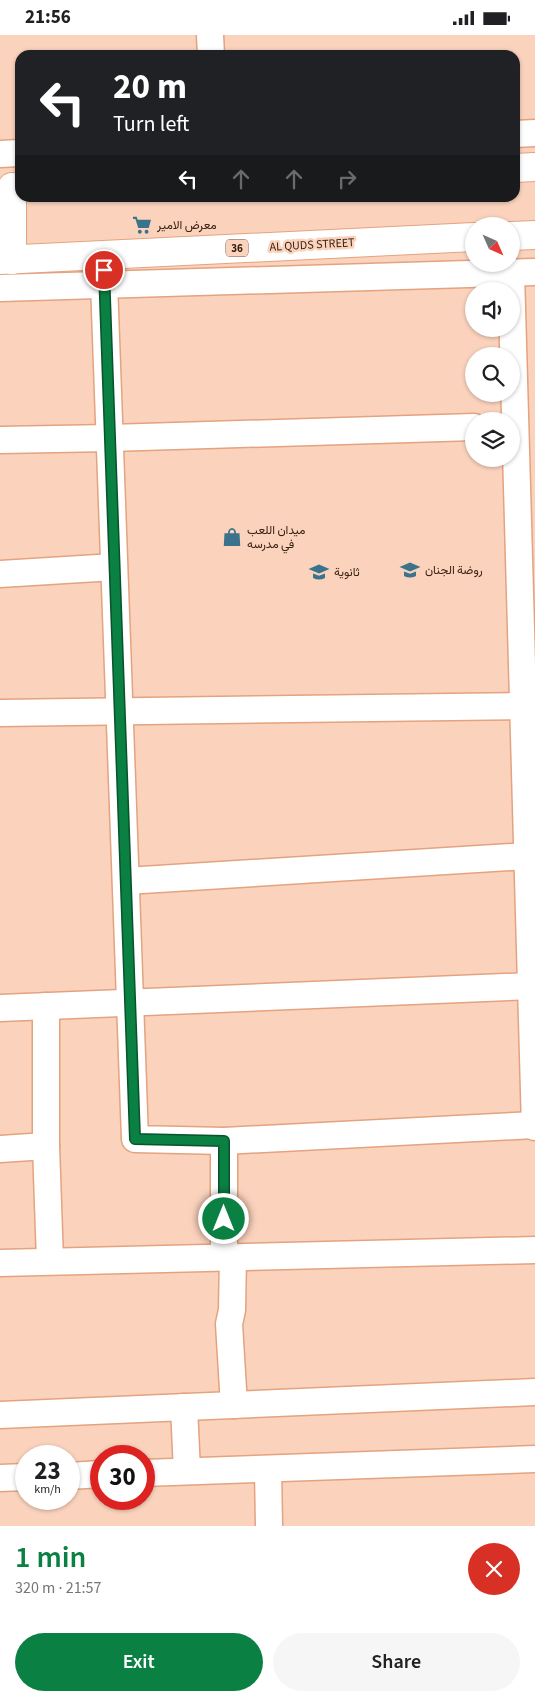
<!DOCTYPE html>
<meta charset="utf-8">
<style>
body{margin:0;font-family:"Source Sans 3",Vazirmatn,sans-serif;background:#f6f6f6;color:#202124;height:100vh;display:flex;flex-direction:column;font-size:19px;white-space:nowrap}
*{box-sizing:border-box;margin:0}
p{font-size:16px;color:#757577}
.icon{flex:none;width:28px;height:28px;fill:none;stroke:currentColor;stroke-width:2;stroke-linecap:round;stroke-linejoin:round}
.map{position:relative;height:1491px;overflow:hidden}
.details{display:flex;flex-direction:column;background:#fff;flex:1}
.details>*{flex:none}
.banner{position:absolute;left:15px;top:15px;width:505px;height:152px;border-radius:15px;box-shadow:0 1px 4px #0004;background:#202124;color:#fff;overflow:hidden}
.needle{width:32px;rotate:135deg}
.buttons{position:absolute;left:465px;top:182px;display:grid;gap:10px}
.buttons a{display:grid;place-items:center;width:55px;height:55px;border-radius:50%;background:#fff;box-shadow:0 1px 4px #0004;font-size:25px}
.speed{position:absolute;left:15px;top:1410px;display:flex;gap:10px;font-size:25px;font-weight:700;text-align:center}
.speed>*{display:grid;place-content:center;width:65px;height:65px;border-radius:50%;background:#fff;box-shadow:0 1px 4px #0004;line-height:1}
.speed small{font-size:12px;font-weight:400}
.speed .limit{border:8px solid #d22;background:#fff;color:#111}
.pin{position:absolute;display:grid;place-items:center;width:42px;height:42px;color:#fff;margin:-21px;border:2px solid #fff;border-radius:50%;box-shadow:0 1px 5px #0007}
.me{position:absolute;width:55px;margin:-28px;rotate:0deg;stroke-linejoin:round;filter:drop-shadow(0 0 4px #0008)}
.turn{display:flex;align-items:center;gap:18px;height:105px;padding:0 15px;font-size:22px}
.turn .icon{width:65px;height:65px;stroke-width:2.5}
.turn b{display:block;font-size:35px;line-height:42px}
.lanes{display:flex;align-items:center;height:48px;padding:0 15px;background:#0003;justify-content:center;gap:25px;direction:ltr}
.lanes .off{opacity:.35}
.round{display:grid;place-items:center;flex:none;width:52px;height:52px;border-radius:26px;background:#f6f6f6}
.summary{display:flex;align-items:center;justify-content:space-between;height:85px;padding:0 15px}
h1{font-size:30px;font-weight:600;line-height:38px;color:#0b8043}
.button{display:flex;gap:10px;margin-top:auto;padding:10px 15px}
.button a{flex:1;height:58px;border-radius:30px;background:#0b8043;color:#fff;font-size:20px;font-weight:600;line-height:58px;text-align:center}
.button a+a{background:#f6f6f6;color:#202124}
.status{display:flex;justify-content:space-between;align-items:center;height:35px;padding:0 25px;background:#fff;direction:ltr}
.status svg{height:14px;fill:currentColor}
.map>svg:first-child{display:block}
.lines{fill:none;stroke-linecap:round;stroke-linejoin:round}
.minor-casing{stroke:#e3a37f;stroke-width:29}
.major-casing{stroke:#e3a37f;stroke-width:30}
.minor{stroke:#fff;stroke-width:26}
.major{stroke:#fff;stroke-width:28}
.route-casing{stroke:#07532c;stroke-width:12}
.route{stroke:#0b8043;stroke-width:9}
.labels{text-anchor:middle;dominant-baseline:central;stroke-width:5;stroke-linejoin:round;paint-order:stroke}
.shield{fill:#fbd3bd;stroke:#735645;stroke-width:1}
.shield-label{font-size:11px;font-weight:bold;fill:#392112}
.poi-label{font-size:12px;fill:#392112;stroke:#fbd3bd;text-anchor:start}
.street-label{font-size:12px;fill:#392112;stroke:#fbd3bd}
</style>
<div class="status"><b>21:56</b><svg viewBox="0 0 49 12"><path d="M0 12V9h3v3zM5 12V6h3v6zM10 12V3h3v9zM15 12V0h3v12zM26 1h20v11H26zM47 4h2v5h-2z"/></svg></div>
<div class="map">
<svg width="535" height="1491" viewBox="0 0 535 1491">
<rect width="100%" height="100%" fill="#fbd3bd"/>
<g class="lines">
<g class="minor-casing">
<g id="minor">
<path d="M210,0l1,20"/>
<path d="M515,99l20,-1"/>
<path d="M0,119l20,-1"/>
<path d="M103,220l32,884 89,2 311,-16"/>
<path d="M511,238l24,854"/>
<path d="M0,253l535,-16"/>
<path d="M0,405l110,-2 364,-11"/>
<path d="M0,539l114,-7"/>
<path d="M0,678l523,-7"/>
<path d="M126,846l401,-25"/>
<path d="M46,971v140l4,115"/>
<path d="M0,973l531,-22"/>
<path d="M0,1114l46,-3"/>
<path d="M224,1222v-116"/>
<path d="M233,1222l-1,53 -3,14 5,81"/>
<path d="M0,1228l535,-13"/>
<path d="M184,1372l3,64"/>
<path d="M0,1380l535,-23"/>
<path d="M268,1434l1,57"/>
<path d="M144,1438l391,-14"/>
<path d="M69,1441l32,-2"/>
<path d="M0,1443l26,-1"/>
</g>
</g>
<g class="major-casing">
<g id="major">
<path d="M515,133l20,-1"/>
<path d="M511,201l24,-1"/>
<path d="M0,225l474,-23"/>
<path d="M12,225v-73"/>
</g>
</g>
<use href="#minor" class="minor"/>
<use href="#major" class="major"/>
</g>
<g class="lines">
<g class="route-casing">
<path id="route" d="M104,235l31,869 89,2v78"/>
</g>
<use href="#route" class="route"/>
</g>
<defs>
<g id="supermarket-bare" transform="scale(1.5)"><path d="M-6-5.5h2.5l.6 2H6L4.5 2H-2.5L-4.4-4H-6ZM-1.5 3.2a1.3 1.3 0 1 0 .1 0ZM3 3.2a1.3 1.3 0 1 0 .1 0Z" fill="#3b738d" stroke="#fbd3bd" stroke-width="2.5" paint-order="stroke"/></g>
<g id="shop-bare" transform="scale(1.5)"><path d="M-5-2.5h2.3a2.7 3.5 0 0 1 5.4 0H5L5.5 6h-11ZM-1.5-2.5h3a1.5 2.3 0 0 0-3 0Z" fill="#3b738d" stroke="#fbd3bd" stroke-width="2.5" paint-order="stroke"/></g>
<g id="school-bare" transform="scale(1.5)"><path d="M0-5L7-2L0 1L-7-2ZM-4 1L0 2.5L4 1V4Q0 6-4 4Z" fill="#3b738d" stroke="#fbd3bd" stroke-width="2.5" paint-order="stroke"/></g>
</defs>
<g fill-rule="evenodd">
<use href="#supermarket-bare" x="142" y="190"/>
<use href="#shop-bare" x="232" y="502"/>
<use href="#school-bare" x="410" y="535"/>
<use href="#school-bare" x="319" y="537"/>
</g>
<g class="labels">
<rect class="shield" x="226" y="204.5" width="22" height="17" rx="4"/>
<g class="shield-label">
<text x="237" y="213">36</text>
</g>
<g class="poi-label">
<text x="157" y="190">معرض الامير</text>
<text x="247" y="495">ميدان اللعب<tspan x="247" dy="14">في مدرسه</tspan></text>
<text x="425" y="535">روضة الجنان</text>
<text x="334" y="537">ثانوية</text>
</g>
<g class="street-label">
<text transform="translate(312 210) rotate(-3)">AL QUDS STREET</text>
</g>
</g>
</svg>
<div class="buttons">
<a><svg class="needle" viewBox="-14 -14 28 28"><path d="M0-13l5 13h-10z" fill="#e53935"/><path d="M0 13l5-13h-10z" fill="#757577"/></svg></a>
<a><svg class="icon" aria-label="sound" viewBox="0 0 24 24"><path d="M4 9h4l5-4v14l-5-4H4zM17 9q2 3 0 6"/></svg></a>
<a><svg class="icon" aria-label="search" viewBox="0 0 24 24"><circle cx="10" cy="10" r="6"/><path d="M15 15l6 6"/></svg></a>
<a><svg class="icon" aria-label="layers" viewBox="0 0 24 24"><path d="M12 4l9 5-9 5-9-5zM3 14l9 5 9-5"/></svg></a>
</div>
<div class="speed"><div>23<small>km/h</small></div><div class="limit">30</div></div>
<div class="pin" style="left:104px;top:235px;background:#d93025"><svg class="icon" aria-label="arrive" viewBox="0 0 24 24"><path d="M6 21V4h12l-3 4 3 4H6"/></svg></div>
<svg class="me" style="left:224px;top:1184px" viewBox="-20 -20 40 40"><circle r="17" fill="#0b8043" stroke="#fff" stroke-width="3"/><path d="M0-11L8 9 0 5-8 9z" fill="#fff"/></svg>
<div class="banner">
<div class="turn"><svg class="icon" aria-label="left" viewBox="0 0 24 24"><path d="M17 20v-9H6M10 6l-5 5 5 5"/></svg><div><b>20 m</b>Turn left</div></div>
<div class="lanes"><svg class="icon" aria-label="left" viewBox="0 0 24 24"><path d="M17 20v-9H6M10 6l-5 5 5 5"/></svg><svg class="icon off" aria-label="ahead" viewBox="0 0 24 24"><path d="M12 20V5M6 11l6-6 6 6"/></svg><svg class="icon off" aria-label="ahead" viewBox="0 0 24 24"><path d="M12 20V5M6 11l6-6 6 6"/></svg><svg class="icon off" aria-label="right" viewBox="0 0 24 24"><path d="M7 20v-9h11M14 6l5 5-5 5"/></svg></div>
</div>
</div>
<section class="details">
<div class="summary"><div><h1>1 min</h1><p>320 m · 21:57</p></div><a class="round" style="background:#d93025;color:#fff"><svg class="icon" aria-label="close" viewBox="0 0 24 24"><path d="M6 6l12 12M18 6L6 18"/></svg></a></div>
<div class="button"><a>Exit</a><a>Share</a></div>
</section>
